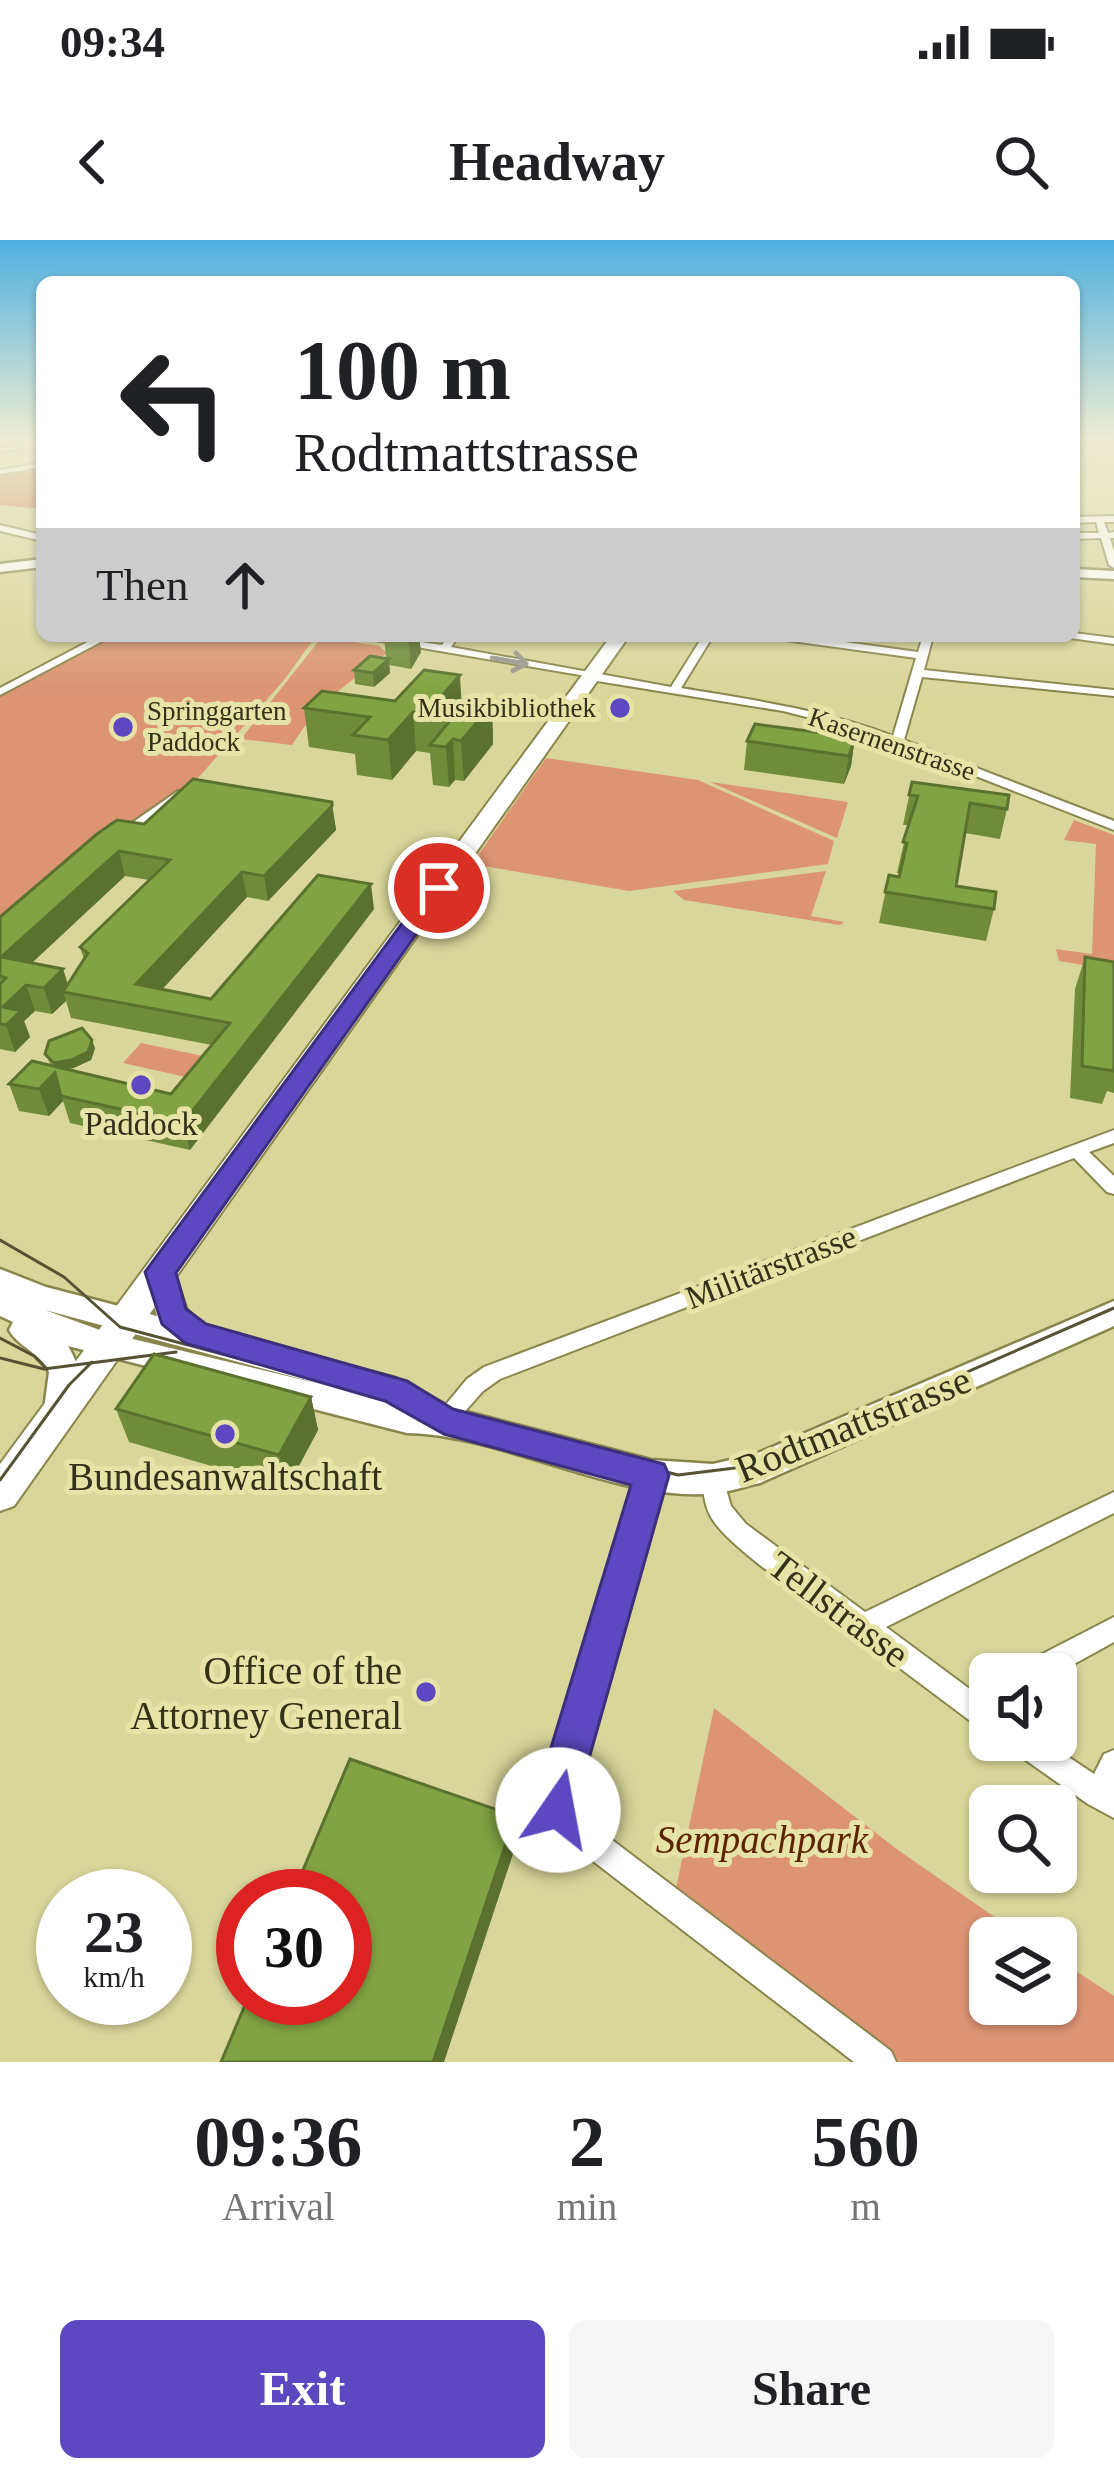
<!DOCTYPE html>
<meta charset="utf-8">
<style>
body{margin:0;font-family:Georgia,serif;background:#f6f6f6;color:#202124;height:100vh;display:flex;flex-direction:column;font-size:45px;white-space:nowrap}
*{box-sizing:border-box;margin:0}
p{font-size:39px;color:#757577}
.icon{flex:none;width:66px;height:66px;fill:none;stroke:currentColor;stroke-width:2;stroke-linecap:round;stroke-linejoin:round}
.map{position:relative;height:1822px;overflow:hidden}
.details{display:flex;flex-direction:column;background:#fff;flex:1}
.details>*{flex:none}
.banner{position:absolute;left:36px;top:36px;width:1044px;height:366px;border-radius:18px;box-shadow:0 3px 9px #0004;background:#fff;color:#202124;overflow:hidden}
.buttons{position:absolute;left:969px;top:1413px;display:grid;gap:24px}
.buttons a{display:grid;place-items:center;width:108px;height:108px;border-radius:18px;background:#fff;box-shadow:0 3px 9px #0004;font-size:60px}
.speed{position:absolute;left:36px;top:1629px;display:flex;gap:24px;font-size:60px;font-weight:700;text-align:center}
.speed>*{display:grid;place-content:center;width:156px;height:156px;border-radius:50%;background:#fff;box-shadow:0 3px 9px #0004;line-height:1}
.speed small{font-size:30px;font-weight:400}
.speed .limit{border:18px solid #d22;background:#fff;color:#111}
.pin{position:absolute;display:grid;place-items:center;width:102px;height:102px;color:#fff;margin:-51px;border:6px solid #fff;border-radius:50%;box-shadow:0 3px 12px #0007}
.me{position:absolute;width:132px;margin:-66px;rotate:12deg;stroke-linejoin:round;filter:drop-shadow(0 0 9px #0008)}
.turn{display:flex;align-items:center;gap:42px;height:252px;padding:0 60px;font-size:54px}
.turn .icon{width:156px;height:156px;stroke-width:2.5}
.turn b{display:block;font-size:84px;line-height:102px}
.then{display:flex;align-items:center;height:114px;padding:0 60px;background:#0003;gap:24px;font-size:45px}
.eta{display:flex;justify-content:space-evenly;align-items:center;height:204px;text-align:center}
.eta b{font-size:72px;font-weight:700;line-height:84px}
.cta{display:flex;gap:24px;margin-top:auto;padding:24px 60px}
.cta a{flex:1;height:138px;border-radius:18px;background:#5d48c1;color:#fff;font-size:48px;font-weight:700;line-height:138px;text-align:center}
.cta a+a{background:#f6f6f6;color:#202124}
.status{display:flex;justify-content:space-between;align-items:center;height:84px;padding:0 60px;background:#fff;direction:ltr}
.status svg{height:33px;fill:currentColor}
header{display:flex;justify-content:space-between;align-items:center;height:156px;padding:0 60px;background:#fff;font-size:54px;font-weight:700}
.map>svg:first-child{display:block}
.green{fill:#dc9473}
.forest{fill:#d17649}
.lines{fill:none;stroke-linecap:round;stroke-linejoin:round}
.street-casing{stroke:#89864c;stroke-width:4}
.secondary-casing{stroke:#89864c;stroke-width:5}
.primary-casing{stroke:#89864c;stroke-width:4}
.street{fill:#fff;fill-rule:evenodd}
.secondary{fill:#fff;fill-rule:evenodd}
.primary{fill:#fff;fill-rule:evenodd}
.tram{stroke:#565334;stroke-width:3}
.wall{fill:#708c3a;fill-rule:evenodd}
.shaded-wall{fill:#5b722f}
.building{fill:#82a343;stroke:#5b722f;stroke-width:3}
.oneway{stroke:#99988c}
.route{fill:#5d48c1;stroke:#3c2f7d;stroke-width:3}
.poi-dot{fill:#5d48c1;stroke:#e6e3a6;stroke-width:4.5}
.labels{text-anchor:middle;dominant-baseline:central;stroke-width:10;stroke-linejoin:round;paint-order:stroke}
.far-poi-label{font-size:27px;fill:#333119;stroke:#e6e3a6;text-anchor:end}
.far-street-label{font-size:27px;fill:#333119;stroke:#e6e3a6}
.poi-label{font-size:33px;fill:#333119;stroke:#e6e3a6}
.street-label{font-size:33px;fill:#333119;stroke:#e6e3a6}
.near-street-label{font-size:39px;fill:#333119;stroke:#e6e3a6}
.near-poi-label{font-size:39px;fill:#333119;stroke:#e6e3a6}
.near-park-label{font-size:39px;font-style:italic;fill:#5d2301;stroke:#e6e3a6}
</style>
<div class="status"><b>09:34</b><svg viewBox="0 0 49 12"><path d="M0 12V9h3v3zM5 12V6h3v6zM10 12V3h3v9zM15 12V0h3v12zM26 1h20v11H26zM47 4h2v5h-2z"/></svg></div>
<header><svg class="icon" aria-label="back" viewBox="0 0 24 24"><path d="M15 5l-7 7 7 7"/></svg>Headway<svg class="icon" aria-label="search" viewBox="0 0 24 24"><circle cx="10" cy="10" r="6"/><path d="M15 15l6 6"/></svg></header>
<div class="map">
<svg width="1114" height="1822" viewBox="0 0 1114 1822">
<rect width="100%" height="100%" fill="#d9d69a"/>
<g class="green">
<path d="M112,396h204l-32,44 -92,105 -192,137v-227z"/>
<path d="M322,397l57,9 8,7c-42,34 -63,43 -95,92l-51,-6z"/>
<path d="M546,518l152,22 136,61 -6,23 -199,27 -157,-27z"/>
<path d="M710,542l138,20 -11,36z"/>
<path d="M1074,580l40,15v135l-55,-9 -3,-12 36,5 4,-110 -32,-4z"/>
<path d="M826,631l-15,45 33,6 -4,3 -156,-25 -11,-9z"/>
<path d="M141,803l62,13 -17,21 -63,-14z"/>
<path d="M714,1468l184,142 127,88h-35v66h66v-46l58,38v66h-217l-222,-169z"/>
</g>
<path class="forest" d="M42,226v43l-42,-4v-32z"/>
<g class="lines">
<g class="street-casing">
<g id="street">
<path d="M42,201v4l-42,7v-4z"/>
<path d="M42,223v4l-42,7v-4z"/>
<path d="M1114,276v6h-10l4,11 6,-1v6h-4l4,13v17l-5,-3 -8,-27 -27,1v-6h25l-3,-11 -22,1v-6z"/>
<path d="M0,285l42,10v6l-42,-10z"/>
<path d="M1074,393l40,5v6l-44,-6 -1,-2h5z"/>
<path d="M99,396h13l-112,59v-7z"/>
<path d="M352,396h27l63,9 6,-9h10l-7,11 220,40 32,-51h10l-32,52c72,12 144,22 212,48l23,-78 -139,-19 -5,-3h28l118,16 5,-16h10l-9,34 190,20v6l-192,-19 -18,63 210,81v9l-256,-100 -75,-19 -192,-31 -5,-4z"/>
<path d="M178,551l10,3 -62,46h-10v-6z"/>
<path d="M1114,890v13l-25,9 25,24v18l-7,-2 -33,-34 -574,221 -17,12 -31,35 -8,3 -8,-3 -3,-6 34,-41 17,-12z"/>
<path d="M651,1225l8,3 3,7 -88,312 -2,18 11,13 308,233 5,11h-42l-291,-224 -19,-28 2,-23 94,-312 3,-7z"/>
<path d="M713,1229l8,3 10,34 15,18 119,88 249,-120v21l-228,114 104,77v29l-9,-4 -120,-90 -10,-4 -2,-6c-33,-24 -120,-80 -138,-112 -7,-12 -10,-33 -6,-45z"/>
<path d="M1114,1377v25l-58,32h-39l4,-9z"/>
<path d="M1006,1500h37l51,34 10,-20 10,-4v68l-26,-14 -78,-55z"/>
</g>
</g>
<g class="secondary-casing">
<g id="secondary">
<path d="M42,319v8l-42,5v-8z"/>
<path d="M1074,329l40,2v8l-40,-2z"/>
<path d="M160,1021l11,3 15,45 20,20 189,49 56,30 200,52 62,4 43,-10 358,-153v25l-354,157c-15,3 -30,9 -45,10 -93,11 -209,-58 -308,-60l-339,-87c15,25 17,46 4,73l-12,4 -12,-4 -4,-10 5,-37c-9,-20 -30,-24 -40,-42l4,-8 -13,-6v-47l46,18 111,29 -12,-44 4,-8zM45,1070l275,74 -212,-51z"/>
</g>
</g>
<g class="primary-casing">
<path id="primary" d="M611,396h18l-615,870 -14,5v-47z"/>
</g>
<use href="#street" class="street"/>
<use href="#secondary" class="secondary"/>
<use href="#primary" class="primary"/>
<g class="tram">
<path d="M0,1000l64,37 56,50 558,148 73,-9 363,-158"/>
<path d="M0,1098l34,18 13,13"/>
<path d="M0,1118l44,11 132,-17"/>
<path d="M0,1240l69,-95 23,-23"/>
</g>
</g>
<g class="wall">
<path d="M384,396h54l-9,3 -10,-2 2,15 -10,17 -22,-4 1,8 -16,14 -19,-3 -1,-14 32,-11z"/>
<path d="M395,461h67l30,4 1,39 -29,37 -9,-1 -6,7 -16,-2 -3,-32 -14,-2 -24,29 -35,-5 -2,-21 -46,-7 -5,-39z"/>
<path d="M855,497l-4,29 -7,18 -100,-14 3,-29z"/>
<path d="M912,542l95,27 -7,30 -35,-6 -9,53 38,23 -8,32 -107,-18 10,-48 10,2 1,-4h-3l11,-48h-5z"/>
<path d="M332,562l4,28 -68,71 -21,-4 -85,92 49,10 163,-90 -184,241 -120,-27 -7,-22 -14,15 -30,-5 -10,-27 42,-19 -6,-11 50,-6 -4,12 -23,9 103,25 41,-49 -141,-27 -5,-17 -14,13 -17,-3 -11,10 6,16 -15,15 -15,-3v-132l144,-93zM125,636l24,4 -69,67 4,12 -16,25 -5,-15 -31,-6z"/>
<path d="M1085,717l29,5v131l-7,-2 -5,13 -32,-6 5,-109z"/>
<path d="M311,1157l7,33 -31,58 -158,-46 -13,-33z"/>
</g>
<g class="shaded-wall">
<path d="M408,396h11l2,16 -10,17z"/>
<path d="M389,419l1,14 -16,14 -1,-14z"/>
<path d="M460,435l2,38 -9,4 -13,-19z"/>
<path d="M492,465l1,39 -29,37 -3,-40z"/>
<path d="M413,472l3,39 -24,29 -4,-40z"/>
<path d="M855,497l-4,29 -7,18 5,-28z"/>
<path d="M453,499l2,41 -6,7 -3,-40z"/>
<path d="M332,566l4,24 -68,71 -4,-25z"/>
<path d="M119,611l6,25 -115,107 -9,-26z"/>
<path d="M242,632l5,25 -101,110 -10,-23z"/>
<path d="M371,644l3,25 -184,241 -7,-27z"/>
<path d="M63,729l7,24 -7,-1 3,9 -14,13 -8,-26z"/>
<path d="M26,745l9,26 -11,10 6,16 -15,15 -9,-27 -3,-18z"/>
<path d="M92,800l3,8 -4,12 -17,8 -17,3 -3,-8z"/>
<path d="M55,833l8,28 -14,15 -10,-27z"/>
<path d="M311,1157l7,33 -31,58 -8,-33z"/>
<path d="M515,1576l2,26 -73,220h-11z"/>
</g>
<g class="building">
<path d="M370,416l19,3 -16,14 -19,-3z"/>
<path d="M424,430l36,5 -20,23 52,7 -31,36 -8,-2 -7,8 -16,-2 23,-28 -40,-5 -25,28 -35,-5 17,-18 -66,-9 18,-17 73,10z"/>
<path d="M755,484l100,13 -6,19 -102,-15z"/>
<path d="M193,539l139,23v4l-68,70 -22,-4 -106,112 75,15 107,-124 53,9 -188,239 -122,-27 -6,-23 -16,16 -30,-5 23,-23 139,33 59,-71 -167,-31 25,-39 -8,-6 90,-87 -51,-9 -118,106 62,12 -19,19 -18,-3 -23,22 18,4 -15,14 -6,-1v-40l6,-6 -6,-2v-59l97,-83 20,-14 27,4z"/>
<path d="M912,542l97,13 -2,14 -37,-6 -14,83 40,6 -2,17 -109,-17 4,-17 10,2 8,-34 -4,-1 15,-46 -9,-1z"/>
<path d="M1085,717l29,5v109l-32,-5z"/>
<path d="M82,788l10,12 -4,12 -17,8 -17,3 -9,-9 4,-13z"/>
<path d="M154,1114l157,43 -32,58 -163,-46z"/>
<path d="M350,1519l165,57 -82,246h-212l27,-64h97v-102h-53z"/>
</g>
<defs><path id="oneway-shaft" d="M-6 0H5M1.5-3L5.5 0L1.5 3" fill="none" stroke-width="1.6" stroke-linecap="round" stroke-linejoin="round" transform="scale(3)"/></defs>
<use class="oneway" href="#oneway-shaft" transform="translate(510 421) rotate(10)"/>
<linearGradient id="sky" x2="0" y2="1"><stop stop-color="#4fb0e1"/><stop offset="0.44" stop-color="#eeedd2"/><stop offset="1" stop-color="#eeedd2" stop-opacity="0"/></linearGradient>
<rect width="1114" height="452" fill="url(#sky)"/>
<path class="route" d="M439,642l10,6 -273,385 10,36 20,15 201,57 46,28 211,55 5,11 -88,312 -8,38 -15,6 -15,-6 -6,-15 2,-23 92,-302 -187,-51 -59,-33 -200,-58 -23,-19 -17,-52 286,-388z"/>
<g class="poi-dot">
<circle cx="620" cy="468" r="12"/>
<circle cx="123" cy="487" r="12"/>
<circle cx="141" cy="845" r="12"/>
<circle cx="225" cy="1194" r="12"/>
<circle cx="426" cy="1452" r="12"/>
</g>
<g class="labels">
<g class="far-poi-label">
<text x="596" y="468">Musikbibliothek</text>
<text x="147" y="471" text-anchor="start">Springgarten<tspan x="147" dy="31">Paddock</tspan></text>
</g>
<g class="far-street-label">
<text transform="translate(892 504) rotate(19)">Kasernenstrasse</text>
</g>
<g class="poi-label">
<text x="141" y="884">Paddock</text>
</g>
<g class="street-label">
<text transform="translate(771 1027) rotate(-21)">Militärstrasse</text>
</g>
<g class="near-street-label">
<text transform="translate(853 1184) rotate(-22)">Rodtmattstrasse</text>
<text transform="translate(839 1369) rotate(37)">Tellstrasse</text>
</g>
<g class="near-poi-label">
<text x="225" y="1236">Bundesanwaltschaft</text>
<text x="402" y="1430" text-anchor="end">Office of the<tspan x="402" dy="45">Attorney General</tspan></text>
</g>
<g class="near-park-label">
<text x="762" y="1599">Sempachpark</text>
</g>
</g>
</svg>
<div class="buttons">
<a><svg class="icon" aria-label="sound" viewBox="0 0 24 24"><path d="M4 9h4l5-4v14l-5-4H4zM17 9q2 3 0 6"/></svg></a>
<a><svg class="icon" aria-label="search" viewBox="0 0 24 24"><circle cx="10" cy="10" r="6"/><path d="M15 15l6 6"/></svg></a>
<a><svg class="icon" aria-label="layers" viewBox="0 0 24 24"><path d="M12 4l9 5-9 5-9-5zM3 14l9 5 9-5"/></svg></a>
</div>
<div class="speed"><div>23<small>km/h</small></div><div class="limit">30</div></div>
<div class="pin" style="left:439px;top:648px;background:#d93025"><svg class="icon" aria-label="arrive" viewBox="0 0 24 24"><path d="M6 21V4h12l-3 4 3 4H6"/></svg></div>
<svg class="me" style="left:558px;top:1570px" viewBox="-20 -20 40 40"><circle r="19" fill="#fff"/><path d="M0-13L10 11 0 6-10 11z" fill="#5d48c1"/></svg>
<div class="banner">
<div class="turn"><svg class="icon" aria-label="left" viewBox="0 0 24 24"><path d="M17 20v-9H6M10 6l-5 5 5 5"/></svg><div><b>100 m</b>Rodtmattstrasse</div></div>
<div class="then">Then<svg class="icon" aria-label="ahead" viewBox="0 0 24 24"><path d="M12 20V5M6 11l6-6 6 6"/></svg></div>
</div>
</div>
<section class="details">
<div class="eta">
<div><b>09:36</b><p>Arrival</p></div>
<div><b>2</b><p>min</p></div>
<div><b>560</b><p>m</p></div>
</div>
<div class="cta"><a>Exit</a><a>Share</a></div>
</section>
